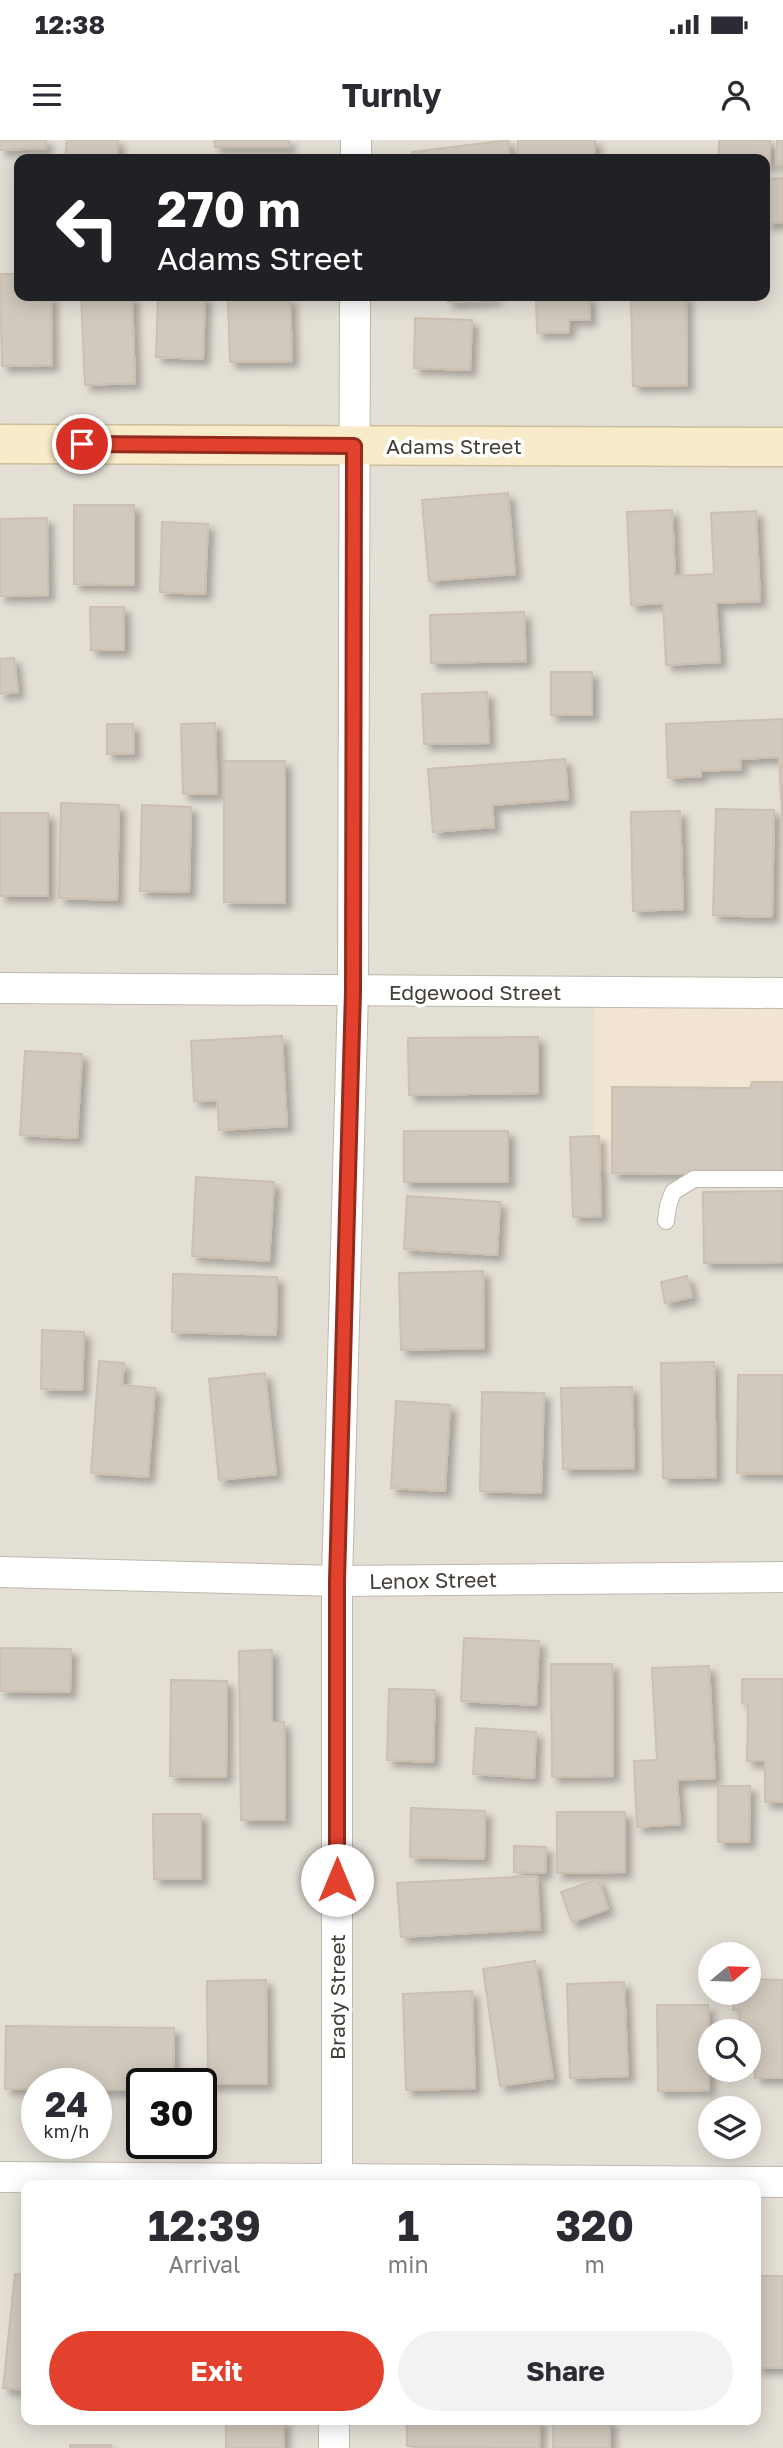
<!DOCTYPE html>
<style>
body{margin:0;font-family:"Golos Text",sans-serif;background:#f2f2f3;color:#2b2b33;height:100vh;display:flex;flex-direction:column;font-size:26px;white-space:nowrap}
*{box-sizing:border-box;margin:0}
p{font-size:23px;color:#7c7c81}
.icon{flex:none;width:38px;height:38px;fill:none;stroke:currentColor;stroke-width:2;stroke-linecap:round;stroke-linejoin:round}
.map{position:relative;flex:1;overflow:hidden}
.panel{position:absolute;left:21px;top:2040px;width:740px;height:245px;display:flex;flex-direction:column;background:#fff;border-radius:14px;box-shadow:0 4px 18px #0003}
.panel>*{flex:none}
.guide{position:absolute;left:14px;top:14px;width:756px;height:147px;border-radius:14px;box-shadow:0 4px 18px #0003;background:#202124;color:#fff;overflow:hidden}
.needle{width:46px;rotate:71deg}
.controls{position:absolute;left:698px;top:1802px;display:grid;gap:14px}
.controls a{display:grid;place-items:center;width:63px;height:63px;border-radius:50%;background:#fff;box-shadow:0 4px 18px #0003;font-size:35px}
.speed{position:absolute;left:21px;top:1928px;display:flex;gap:14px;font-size:35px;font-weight:700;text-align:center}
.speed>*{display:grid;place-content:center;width:91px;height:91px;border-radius:50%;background:#fff;box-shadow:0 4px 18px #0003;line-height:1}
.speed small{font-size:18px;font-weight:400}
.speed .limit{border:4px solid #111;border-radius:10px;background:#fff;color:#111}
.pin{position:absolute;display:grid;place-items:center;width:60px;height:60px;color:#fff;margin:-30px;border:4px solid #fff;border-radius:50%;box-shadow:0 2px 7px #0007}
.me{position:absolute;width:77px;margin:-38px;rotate:0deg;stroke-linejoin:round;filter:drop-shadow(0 0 5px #0008)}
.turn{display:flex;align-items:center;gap:24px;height:147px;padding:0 28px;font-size:32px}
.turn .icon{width:91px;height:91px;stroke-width:2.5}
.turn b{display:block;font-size:49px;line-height:60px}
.eta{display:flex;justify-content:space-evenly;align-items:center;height:119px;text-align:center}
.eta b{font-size:42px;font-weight:700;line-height:49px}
.action{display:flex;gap:14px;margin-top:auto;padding:14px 28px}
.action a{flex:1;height:80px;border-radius:42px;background:#e2422d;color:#fff;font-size:28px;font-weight:700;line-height:80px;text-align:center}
.action a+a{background:#f2f2f3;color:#2b2b33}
.status{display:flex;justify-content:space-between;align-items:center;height:49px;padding:0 35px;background:#fff;direction:ltr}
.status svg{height:19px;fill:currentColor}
header{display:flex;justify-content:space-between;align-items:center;height:91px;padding:0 28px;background:#fff;font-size:32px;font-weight:700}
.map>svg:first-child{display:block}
.residential{fill:#e4dfd5;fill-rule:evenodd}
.commercial{fill:#f1e4d3}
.building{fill:#d1c9bd;stroke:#cbc0b1;stroke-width:2;filter:url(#shadow)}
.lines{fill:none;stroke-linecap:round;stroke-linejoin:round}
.lane-casing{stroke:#beb8ad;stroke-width:18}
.street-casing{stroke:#beb8ad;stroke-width:32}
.secondary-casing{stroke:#ccbe9a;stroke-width:41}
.lane{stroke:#fff;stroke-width:16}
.street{stroke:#fff;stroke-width:30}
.secondary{stroke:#f8ebc9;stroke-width:38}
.route-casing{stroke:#932b1d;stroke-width:18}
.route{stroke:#e2422d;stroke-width:12}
.labels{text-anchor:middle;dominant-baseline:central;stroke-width:7;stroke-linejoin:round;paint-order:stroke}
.street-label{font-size:21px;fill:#433e36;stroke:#fff}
</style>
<div class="status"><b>12:38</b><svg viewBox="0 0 49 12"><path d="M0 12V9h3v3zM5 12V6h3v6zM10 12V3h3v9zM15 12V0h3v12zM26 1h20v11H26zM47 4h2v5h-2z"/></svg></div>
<header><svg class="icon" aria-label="menu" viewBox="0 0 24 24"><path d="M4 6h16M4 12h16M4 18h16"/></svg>Turnly<svg class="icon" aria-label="person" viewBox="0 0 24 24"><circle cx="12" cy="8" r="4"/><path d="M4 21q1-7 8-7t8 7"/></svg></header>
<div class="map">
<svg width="783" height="2308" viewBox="0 0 783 2308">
<defs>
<filter id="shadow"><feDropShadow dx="6" dy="6" stdDeviation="3.5" flood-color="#0004"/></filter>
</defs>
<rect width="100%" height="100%" fill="#f1ede6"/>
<path class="residential" d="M0,0h783v2308h-783zM19,19h746v137h-746zM710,1815h39v38h-39zM710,1892h39v38h-39zM37,1944h59v60h-59zM142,1944h59v60h-59zM710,1969h39v38h-39zM26,2046h730v234h-730z"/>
<path class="commercial" d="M594,864l189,2v169l-190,-3z"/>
<g class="building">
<path d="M0,0h46v8l-46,2z"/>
<path d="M67,0h51l-1,19h-52z"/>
<path d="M214,0h75v7h-74z"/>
<path d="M508,0l2,19h-97l-1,-7z"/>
<rect x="518" y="0" width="77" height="19"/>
<path d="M719,0h51v26h-5v-7h-46z"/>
<path d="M777,0h6v25h-7z"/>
<path d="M783,38v44l-17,2 -1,-45z"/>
<path d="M0,134h19v22h32l1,69 -50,1z"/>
<path d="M81,156h51l3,87 -50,2z"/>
<path d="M158,156h47l-2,63 -47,-2z"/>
<path d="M448,156h47v3l-47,3z"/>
<path d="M536,156h53l1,24h-21v12l-32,1z"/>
<path d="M631,156h55l1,89 -54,1z"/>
<path d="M290,158l2,63 -62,1 -2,-62z"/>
<path d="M415,178l57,2 -2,50 -56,-2z"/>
<path d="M508,353l7,81 -86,7 -7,-81z"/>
<path d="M74,365h60v80l-60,-1z"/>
<path d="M672,370l3,66 39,-2 -3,-61 45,-2 4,90 -44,2 4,59 -54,3 -3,-62 -32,2 -4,-93z"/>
<path d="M47,378l1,77 -48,1v-77z"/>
<path d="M162,382l46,2 -3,70 -45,-2z"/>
<path d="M90,467h34v43h-33z"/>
<path d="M524,472l2,49 -95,2 -1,-48z"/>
<path d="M14,518l4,34 -18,2v-35z"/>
<rect x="551" y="532" width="41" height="43"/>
<path d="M487,552l2,51 -65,1 -2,-50z"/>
<path d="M783,579v112l-4,-74 -39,2 1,10 -40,2v5l-33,2 -2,-54z"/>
<path d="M215,583l2,71h-34l-2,-70z"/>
<path d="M107,584h26l1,29 -27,1z"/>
<path d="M565,619l3,40 -76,6 2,22 -61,5 -5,-63z"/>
<path d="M224,621h61v142l-61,-1z"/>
<path d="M61,663l58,2 -2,95 -58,-2z"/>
<path d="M142,665l49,2 -2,85 -49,-1z"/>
<path d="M716,669l58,1 -2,107 -59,-2z"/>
<path d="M680,671l3,98 -50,2 -2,-99z"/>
<rect x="0" y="673" width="48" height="83"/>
<path d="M282,896l5,90 -68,4 -2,-30 -23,1 -3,-60z"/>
<path d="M538,897v56l-129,2 -1,-57z"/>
<path d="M25,911l57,3 -5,84 -57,-3z"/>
<path d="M752,942h31v93l-171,-2v-86l138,1z"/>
<rect x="404" y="991" width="104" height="51"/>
<path d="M599,996l2,80 -28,1 -3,-80z"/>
<path d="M196,1037l78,5 -5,79 -77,-5z"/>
<path d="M783,1051v71l-79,1 -1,-71z"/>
<path d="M407,1056l93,6 -3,53 -93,-6z"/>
<path d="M483,1131l1,77 -83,2 -2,-77z"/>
<path d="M173,1134l104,3 -1,58 -104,-3z"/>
<path d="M687,1136l5,21 -27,6 -4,-21z"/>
<path d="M42,1190l42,2 -2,58 -41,-1z"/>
<path d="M99,1221l25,2 -2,22 33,3 -7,89 -57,-4z"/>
<path d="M714,1222l2,115 -53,1 -2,-115z"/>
<path d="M265,1233l11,101 -57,6 -10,-101z"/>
<path d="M738,1235h45v99l-46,-1z"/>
<path d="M632,1247l2,81 -71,1 -2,-81z"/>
<path d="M482,1252l62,1 -3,100 -61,-2z"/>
<path d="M396,1261l54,4 -5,86 -54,-3z"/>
<path d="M464,1498l75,3 -3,64 -75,-4z"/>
<path d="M0,1508l71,1 -1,43 -70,-1z"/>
<path d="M272,1510v72h12l1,98h-44l-2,-169z"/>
<path d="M551,1524h61l1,112 -61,1z"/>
<path d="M709,1526l6,112 -38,2 3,44 -43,3 -3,-66 23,-1 -5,-92z"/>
<path d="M742,1539h41v123h-18v-41h-18l1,-56 -6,-2z"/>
<path d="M171,1540l56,1 -1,96 -56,-1z"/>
<path d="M389,1549l46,1 -2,72 -46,-2z"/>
<path d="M476,1588l60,4 -2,46 -61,-4z"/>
<path d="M718,1646h32l-1,56h-31z"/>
<path d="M411,1668l74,3 -1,48 -74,-2z"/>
<path d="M557,1672h68v60l-68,1z"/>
<path d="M153,1674h48v65h-47z"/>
<path d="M514,1706l32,1 -1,26 -31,-1z"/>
<path d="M537,1736l3,53 -139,8 -4,-54z"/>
<path d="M598,1739l10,30 -36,13 -11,-30z"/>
<path d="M535,1821l18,117 -53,8 -17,-117z"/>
<path d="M749,1839l34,1v98h-28v-16h-6v-30h-9v-22h-7v-17h16z"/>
<path d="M266,1840l1,104h-59l-1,-103z"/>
<path d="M624,1842l4,94 -58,2 -3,-94z"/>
<path d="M472,1851l3,97 -69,2 -3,-96z"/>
<path d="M657,1865h51l1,85 -51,1z"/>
<path d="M6,1886l168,2 -1,56h-31v6h-46v-6h-59v5h-32z"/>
<path d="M15,2134l11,1v115l-23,-2z"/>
<rect x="756" y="2136" width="27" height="92"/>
<rect x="226" y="2280" width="58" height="28"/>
<path d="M407,2280h133l-1,28 -132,-2z"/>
<rect x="553" y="2280" width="57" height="28"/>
<rect x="70" y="2305" width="41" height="3"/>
</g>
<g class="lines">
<g class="lane-casing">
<path id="lane" d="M666,1081l2,-15 5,-14 21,-13h89"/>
</g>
<g class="street-casing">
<g id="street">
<path d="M356,19v-19"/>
<path d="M0,848l783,5"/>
<path d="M0,1432l337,9 446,-4"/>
<path d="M0,2037l783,5"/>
<path d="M337,2046v-605l16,-590 2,-695"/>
<path d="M334,2308v-28"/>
</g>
</g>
<g class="secondary-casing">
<path id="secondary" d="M0,304l783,3"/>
</g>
<use href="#lane" class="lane"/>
<use href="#street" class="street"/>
<use href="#secondary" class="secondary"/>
</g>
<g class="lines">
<g class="route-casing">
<path id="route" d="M82,304l272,2 -1,545 -16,590v299"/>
</g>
<use href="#route" class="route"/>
</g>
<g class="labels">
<g class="street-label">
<text x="454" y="306">Adams Street</text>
<text x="475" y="852">Edgewood Street</text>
<text transform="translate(433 1440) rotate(-1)">Lenox Street</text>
<text transform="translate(337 1857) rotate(-90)">Brady Street</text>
</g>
</g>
</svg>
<div class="controls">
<a><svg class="needle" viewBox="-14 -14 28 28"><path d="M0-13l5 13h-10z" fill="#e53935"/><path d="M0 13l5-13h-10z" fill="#7c7c81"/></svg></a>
<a><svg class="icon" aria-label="search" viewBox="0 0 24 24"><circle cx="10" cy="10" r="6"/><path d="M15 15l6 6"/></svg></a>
<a><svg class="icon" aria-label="layers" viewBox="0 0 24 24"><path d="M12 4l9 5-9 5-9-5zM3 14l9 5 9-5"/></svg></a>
</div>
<div class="speed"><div>24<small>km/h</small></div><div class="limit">30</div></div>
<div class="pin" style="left:82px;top:304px;background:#d93025"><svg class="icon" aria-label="arrive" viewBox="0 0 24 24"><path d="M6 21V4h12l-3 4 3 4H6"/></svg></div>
<svg class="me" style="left:337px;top:1740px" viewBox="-20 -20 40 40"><circle r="19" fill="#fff"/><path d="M0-13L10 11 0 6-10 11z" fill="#e2422d"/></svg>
<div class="guide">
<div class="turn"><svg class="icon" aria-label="left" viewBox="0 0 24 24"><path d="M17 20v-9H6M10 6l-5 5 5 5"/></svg><div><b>270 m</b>Adams Street</div></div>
</div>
<section class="panel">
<div class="eta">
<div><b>12:39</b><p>Arrival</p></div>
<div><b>1</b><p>min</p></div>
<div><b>320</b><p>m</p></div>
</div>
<div class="action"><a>Exit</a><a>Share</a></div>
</section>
</div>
